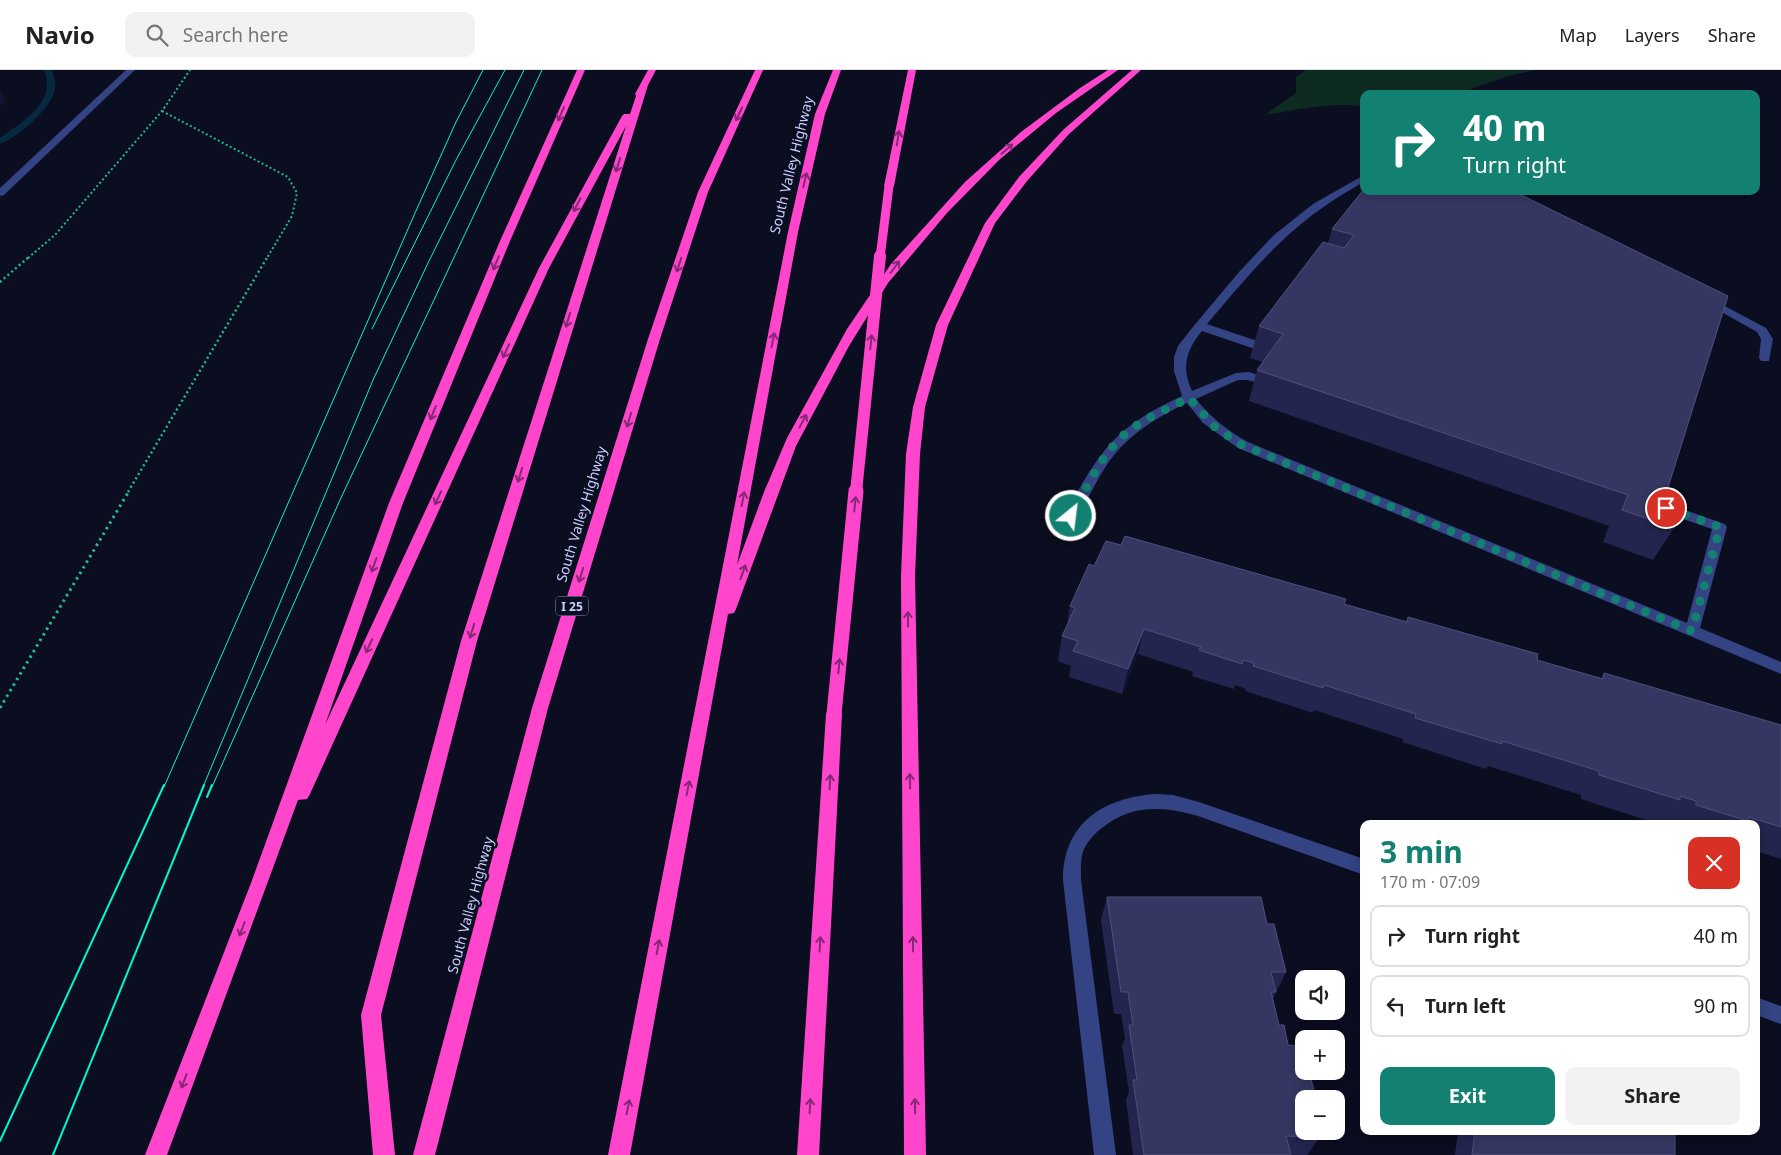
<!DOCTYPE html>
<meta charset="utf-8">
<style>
body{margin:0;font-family:"Noto Sans",sans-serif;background:#f2f2f2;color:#222;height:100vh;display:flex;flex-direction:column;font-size:19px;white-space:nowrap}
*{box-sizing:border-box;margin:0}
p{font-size:16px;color:#767676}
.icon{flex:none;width:28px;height:28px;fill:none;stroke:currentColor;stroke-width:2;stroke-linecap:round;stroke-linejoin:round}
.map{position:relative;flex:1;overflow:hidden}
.drawer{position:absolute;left:1360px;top:750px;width:400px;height:315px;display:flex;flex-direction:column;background:#fff;border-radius:10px;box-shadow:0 2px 12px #0003}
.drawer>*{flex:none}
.guide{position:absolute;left:1360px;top:20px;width:400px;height:105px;border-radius:10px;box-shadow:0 2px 12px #0003;background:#138171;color:#fff;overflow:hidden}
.buttons{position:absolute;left:1295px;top:900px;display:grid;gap:10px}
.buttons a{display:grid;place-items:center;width:50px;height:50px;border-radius:10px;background:#fff;box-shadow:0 2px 12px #0003;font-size:25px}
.pin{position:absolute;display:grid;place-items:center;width:42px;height:42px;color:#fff;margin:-21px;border:2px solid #fff;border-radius:50%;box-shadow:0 1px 5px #0007}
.me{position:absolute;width:55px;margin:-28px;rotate:29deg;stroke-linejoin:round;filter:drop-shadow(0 0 4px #0008)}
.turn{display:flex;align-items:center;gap:18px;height:105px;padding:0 20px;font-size:22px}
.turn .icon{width:65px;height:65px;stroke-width:2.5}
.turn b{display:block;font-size:35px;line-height:42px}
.round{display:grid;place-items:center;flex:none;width:52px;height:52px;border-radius:10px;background:#f2f2f2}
.overview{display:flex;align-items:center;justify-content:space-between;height:85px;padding:0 20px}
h1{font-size:30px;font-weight:700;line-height:38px;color:#138171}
.cta{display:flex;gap:10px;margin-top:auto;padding:10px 20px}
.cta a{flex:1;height:58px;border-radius:10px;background:#138171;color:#fff;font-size:20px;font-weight:700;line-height:58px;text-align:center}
.cta a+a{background:#f2f2f2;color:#222}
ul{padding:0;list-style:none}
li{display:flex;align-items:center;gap:15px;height:62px;margin:0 10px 8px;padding:0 10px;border:2px solid #e0e0e0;border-radius:10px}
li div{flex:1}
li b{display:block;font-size:19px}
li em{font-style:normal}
header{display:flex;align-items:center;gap:30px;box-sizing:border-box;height:70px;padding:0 25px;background:#fff;border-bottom:1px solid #e0e0e0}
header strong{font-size:24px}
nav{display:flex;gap:28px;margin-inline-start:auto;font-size:18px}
.search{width:350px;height:45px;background:#f2f2f2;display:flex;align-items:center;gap:12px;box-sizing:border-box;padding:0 18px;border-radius:10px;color:#767676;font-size:19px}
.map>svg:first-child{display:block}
.green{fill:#0e2b22}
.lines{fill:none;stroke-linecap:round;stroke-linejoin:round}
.stream{fill:#06293f;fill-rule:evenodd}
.path-far2{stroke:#25b88b;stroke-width:2;stroke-dasharray:2 2.5;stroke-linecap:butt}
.path-far1{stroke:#25b88b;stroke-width:2.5;stroke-dasharray:2 3;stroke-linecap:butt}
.path{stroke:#25b88b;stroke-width:3;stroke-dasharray:2.5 4;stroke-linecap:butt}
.minor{fill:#334383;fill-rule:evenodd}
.highway{fill:#ff45cc;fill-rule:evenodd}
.tram-far1{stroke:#00f5d1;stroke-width:1}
.tram{stroke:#00f5d1;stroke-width:2}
.highway-bridge-far2{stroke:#ff45cc;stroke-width:9}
.highway-bridge-far1{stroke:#ff45cc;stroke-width:12}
.highway-bridge{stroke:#ff45cc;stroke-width:15}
.wall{fill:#23254f}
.shaded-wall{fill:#121434}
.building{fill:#353762;stroke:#4c507b}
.oneway{stroke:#852976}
.route{stroke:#138171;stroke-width:9;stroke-dasharray:0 16.2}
.labels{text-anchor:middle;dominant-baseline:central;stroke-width:5;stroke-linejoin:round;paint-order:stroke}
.shield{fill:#0b0d20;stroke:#9196bc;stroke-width:1}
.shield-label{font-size:12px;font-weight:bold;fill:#cad1ff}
.street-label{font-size:14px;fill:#cad1ff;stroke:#0b0d20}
</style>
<header>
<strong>Navio</strong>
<div class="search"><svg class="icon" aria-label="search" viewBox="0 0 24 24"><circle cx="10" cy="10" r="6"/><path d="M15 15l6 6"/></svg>Search here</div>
<nav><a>Map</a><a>Layers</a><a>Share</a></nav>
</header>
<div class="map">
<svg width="1781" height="1085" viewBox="0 0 1781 1085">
<rect width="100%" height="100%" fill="#0b0d20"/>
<path class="green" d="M1306,0h228l-29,7 -48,17h-93v13c-32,-6 -67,3 -99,8l31,-22v-16z"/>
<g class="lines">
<path class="stream" d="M44,0h8c2,7 4,12 3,19 -3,19 -38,49 -55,55v-6c23,-17 57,-35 44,-68z"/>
<g class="path-far2">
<path d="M162,41l126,66 9,16 -5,23 -25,42"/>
<path d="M28,188l27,-23 107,-124 28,-41"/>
</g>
<g class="path-far1">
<path d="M0,212l30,-26"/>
<path d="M128,422l140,-236"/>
</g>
<path class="path" d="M0,638l129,-217"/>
<g class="minor">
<path d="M126,0h9l-131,125 -4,1v-8z"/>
<path d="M1364,105v7c-72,39 -106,82 -157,142l56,19 2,3 -2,3h-8l-53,-18c-16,19 -21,37 -10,60l44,-18 13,-1 19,6 2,3 -6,4 -16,-5h-10l-42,19c14,18 32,32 52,43l439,181 25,-94 -58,-20 -2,-3 2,-3 5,-2 66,23 2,3 -27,101 81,34v12l-543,-226 -35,-25 -16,-20c-32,15 -61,33 -81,63 -11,17 -19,36 -30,53h-10l-2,-3c36,-65 49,-88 118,-120l-8,-25v-14l4,-11 14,-18 47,-56 35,-37 39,-31z"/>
<path d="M1706,226l60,32 7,11 -4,22h-8l-2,-3 2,-19 -4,-7 -55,-31 -2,-2 2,-2z"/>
<path d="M1157,724l16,1 26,7 165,57v16l-166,-59c-34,-10 -67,-12 -96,12 -7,5 -14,13 -18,21 -4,9 -3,21 -3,31l35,275h-22l-31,-275c0,-57 41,-83 94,-86z"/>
<path d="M1756,927l25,9v18l-25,-9z"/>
</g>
<g class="highway">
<path d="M577,0h8l-75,171 -107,262 -78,222 214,-457 83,-152 2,-2h6l6,-18 -1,-2 13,-24h8l-8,15 -171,556 -96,374 14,140h-22l-12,-140 100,-374 165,-515 -77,142 -239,526 -3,5 -9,1 -131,355h-22l106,-272 138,-380 111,-262z"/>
<path d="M755,0h8l-55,122 -48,147 -112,369 -113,447h-22l119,-447 116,-369 50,-147z"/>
<path d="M833,0h8l-16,44 -27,118 -61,333 27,-73 23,-54 60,-109 44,-65 74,-82 56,-50 59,-44 28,-18h10l-62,43 -57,47 -52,53 -59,70 -39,63 -53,100 -60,163 -2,4 -6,1 -98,541h-22l180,-923 27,-118z"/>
<path d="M908,0h8l-22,116 -5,3 -5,-3z"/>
<path d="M1132,0h9l-72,64 -42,47 -32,42 -47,102 -23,82 -5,47 -5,122 11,579h-22l-3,-579 5,-122 7,-47 23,-82 49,-102 34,-46 44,-47z"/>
<path d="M834,638l6,1 2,5 -23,441h-22l29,-441 2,-5z"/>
</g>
<g class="tram-far1">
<path d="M372,259l84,-169 49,-90"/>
<path d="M164,717l251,-574 41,-91 27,-52"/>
<path d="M203,717l170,-407 55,-117 96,-193"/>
<path d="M212,717l128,-287 202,-430"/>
</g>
<g class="tram">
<path d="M207,727l5,-12"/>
<path d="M0,1071l164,-356"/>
<path d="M53,1085l151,-370"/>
</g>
<path class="highway-bridge-far2" d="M880,188l9,-72"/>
<path class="highway-bridge-far1" d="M856,422l24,-236"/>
<path class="highway-bridge" d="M834,644l22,-223"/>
</g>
<g class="wall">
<path d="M1364,119l302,305 8,34 -21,32 -50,-18 6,-16 -360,-125 8,-31 6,-8 -13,-4 9,-32 69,-83 4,-14z"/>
<path d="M1121,475l223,59 62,18 2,-5 129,43 64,18 3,-5 177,52v134l-25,-8v-27h-85l-9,-3 -2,3h-2l-77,-25v-4l-93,-29 -2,3 -84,-27 1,-3 -89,-29 -1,3 -68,-22 1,-2 -11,-4 -1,4 -42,-13 1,-4 -55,-18 -16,40 -53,-17 2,-11 -13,-5 4,-25 5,-11 3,-19 24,-40z"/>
<path d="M1107,827l160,27 19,48 -13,27 6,26 9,20 16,54 16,38 -13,18h-174l-7,-55 3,-8 -7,-46 3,-7 -4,-25h-7l-13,-94z"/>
<path d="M1458,1061h217v24h-220z"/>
<path d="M1718,1061h11l-4,3z"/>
</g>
<g class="shaded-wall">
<path d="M0,21l6,11 -6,4z"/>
<path d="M1144,559l-6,25 -16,40 6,-25z"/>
</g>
<g class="building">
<path d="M1364,119v2h149l215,105 -62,198 17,6 -9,28 -52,-18 6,-15 -371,-125 26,-36 -24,-8 64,-84 21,6 10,-13 -22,-6z"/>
<path d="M1125,466l221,63 -2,5 63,18 1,-5 130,37 -1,6 66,19 1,-6 177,52v102l-33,-10v4l-52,-16v-4l-16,-5v4l-81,-25v-4l-97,-30v3l-87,-26 1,-4 -92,-29 -1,3 -70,-22 1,-3 -11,-3 -1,4 -43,-14 2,-3 -57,-18 -16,40 -55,-18 5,-10 -16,-5 13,-28 -5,-2 19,-42 5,2 12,-25 15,4z"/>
<path d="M1107,827h154l6,27h7l12,48h-15l5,20h-5l8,33h5l4,20 15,1 1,4v21h5l7,28h-12v32h14l2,6 -34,-1 5,19h-147l-11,-75h4l-8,-55h4l-5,-33h-7z"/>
<path d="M1475,1061h200v24h-203z"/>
</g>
<defs><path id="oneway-shaft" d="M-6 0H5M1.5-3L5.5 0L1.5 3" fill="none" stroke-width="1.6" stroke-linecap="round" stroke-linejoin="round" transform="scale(1.25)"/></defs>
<g class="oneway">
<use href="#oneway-shaft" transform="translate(561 44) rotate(114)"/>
<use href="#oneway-shaft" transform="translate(739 44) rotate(115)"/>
<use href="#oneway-shaft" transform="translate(898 68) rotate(-80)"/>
<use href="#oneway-shaft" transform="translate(1007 79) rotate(-41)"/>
<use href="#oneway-shaft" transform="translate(618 95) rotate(108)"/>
<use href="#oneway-shaft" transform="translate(805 110) rotate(-77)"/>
<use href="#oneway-shaft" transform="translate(577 135) rotate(118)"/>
<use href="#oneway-shaft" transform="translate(496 193) rotate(113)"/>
<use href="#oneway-shaft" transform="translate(679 195) rotate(108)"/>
<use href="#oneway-shaft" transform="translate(895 197) rotate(-53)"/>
<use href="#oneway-shaft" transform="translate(568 250) rotate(107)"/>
<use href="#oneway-shaft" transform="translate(773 270) rotate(-79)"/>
<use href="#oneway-shaft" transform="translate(871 272) rotate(-84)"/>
<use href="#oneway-shaft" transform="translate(506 281) rotate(115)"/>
<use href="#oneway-shaft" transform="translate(433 343) rotate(113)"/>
<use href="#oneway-shaft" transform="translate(629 350) rotate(107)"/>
<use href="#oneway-shaft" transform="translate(803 351) rotate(-62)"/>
<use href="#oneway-shaft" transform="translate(520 405) rotate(107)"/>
<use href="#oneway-shaft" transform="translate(438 428) rotate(115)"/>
<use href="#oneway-shaft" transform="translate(743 429) rotate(-79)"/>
<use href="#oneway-shaft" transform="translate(855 434) rotate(-84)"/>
<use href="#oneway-shaft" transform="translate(374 495) rotate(110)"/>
<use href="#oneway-shaft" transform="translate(743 502) rotate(-70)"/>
<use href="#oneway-shaft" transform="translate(581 505) rotate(107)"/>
<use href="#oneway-shaft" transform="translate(908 549) rotate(-91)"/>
<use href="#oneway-shaft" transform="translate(472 561) rotate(107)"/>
<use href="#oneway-shaft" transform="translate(369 576) rotate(115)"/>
<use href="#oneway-shaft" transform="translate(839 596) rotate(-84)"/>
<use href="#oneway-shaft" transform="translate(910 711) rotate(-91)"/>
<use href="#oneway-shaft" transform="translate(830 712) rotate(-87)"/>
<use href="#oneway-shaft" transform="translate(688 718) rotate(-79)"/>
<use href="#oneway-shaft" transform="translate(242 859) rotate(111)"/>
<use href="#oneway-shaft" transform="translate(820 874) rotate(-87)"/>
<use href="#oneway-shaft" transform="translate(913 874) rotate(-91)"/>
<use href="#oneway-shaft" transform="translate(658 877) rotate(-79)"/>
<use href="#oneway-shaft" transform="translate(184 1011) rotate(111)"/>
<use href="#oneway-shaft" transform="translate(810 1036) rotate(-87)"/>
<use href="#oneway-shaft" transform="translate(915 1036) rotate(-91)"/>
<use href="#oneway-shaft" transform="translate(628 1037) rotate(-79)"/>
</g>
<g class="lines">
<path class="route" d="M1071,446c17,-30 32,-66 59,-86 18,-13 39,-22 59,-32l27,30 26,17 450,186 28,-104 -54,-19"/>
</g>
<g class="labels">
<rect class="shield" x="556" y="526.5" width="32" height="19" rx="4"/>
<g class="shield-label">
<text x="572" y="536">I 25</text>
</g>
<g class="street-label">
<text transform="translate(791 95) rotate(-76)">South Valley Highway</text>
<text transform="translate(581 444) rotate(-73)">South Valley Highway</text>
<text transform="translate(470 835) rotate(-75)">South Valley Highway</text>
</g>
</g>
</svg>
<div class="buttons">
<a><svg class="icon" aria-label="sound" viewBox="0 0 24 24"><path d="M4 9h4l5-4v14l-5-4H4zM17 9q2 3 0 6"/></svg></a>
<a>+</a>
<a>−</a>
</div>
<div class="pin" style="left:1666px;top:438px;background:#d93025"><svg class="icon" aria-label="arrive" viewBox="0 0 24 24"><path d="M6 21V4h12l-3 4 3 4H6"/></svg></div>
<svg class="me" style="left:1071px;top:446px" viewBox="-20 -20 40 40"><circle r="17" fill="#138171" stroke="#fff" stroke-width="3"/><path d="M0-11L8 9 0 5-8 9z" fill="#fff"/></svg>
<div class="guide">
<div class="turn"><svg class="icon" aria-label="right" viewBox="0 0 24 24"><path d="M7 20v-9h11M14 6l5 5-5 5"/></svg><div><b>40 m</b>Turn right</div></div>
</div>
<section class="drawer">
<div class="overview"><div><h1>3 min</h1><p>170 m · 07:09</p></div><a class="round" style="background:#d93025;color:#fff"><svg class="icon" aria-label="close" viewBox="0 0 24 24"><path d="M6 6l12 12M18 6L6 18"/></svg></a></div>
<ul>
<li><svg class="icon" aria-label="right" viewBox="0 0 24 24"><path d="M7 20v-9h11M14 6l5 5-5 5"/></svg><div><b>Turn right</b></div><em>40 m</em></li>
<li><svg class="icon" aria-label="left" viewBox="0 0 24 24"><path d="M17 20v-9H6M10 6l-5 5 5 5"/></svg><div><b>Turn left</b></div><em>90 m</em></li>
</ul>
<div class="cta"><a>Exit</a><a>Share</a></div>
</section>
</div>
